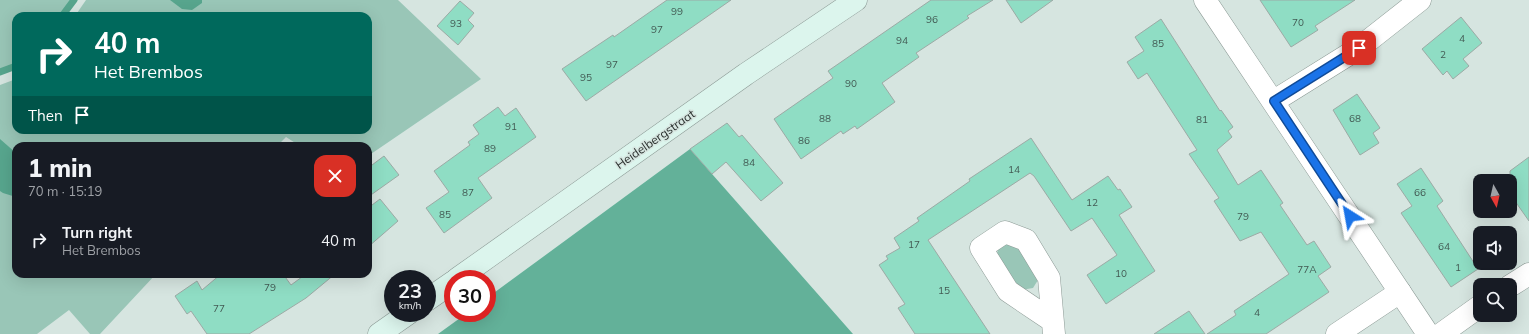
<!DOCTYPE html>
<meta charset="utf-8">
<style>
body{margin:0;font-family:Mulish,sans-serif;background:#242831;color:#f1f3f6;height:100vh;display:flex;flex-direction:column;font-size:15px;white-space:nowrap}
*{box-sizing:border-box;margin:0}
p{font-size:13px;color:#9ea1a6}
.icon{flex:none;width:22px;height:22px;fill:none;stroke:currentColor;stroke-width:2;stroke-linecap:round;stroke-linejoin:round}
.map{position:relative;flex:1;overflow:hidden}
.drawer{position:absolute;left:12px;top:142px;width:360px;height:136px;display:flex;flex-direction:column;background:#171b24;border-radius:12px;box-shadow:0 4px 16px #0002}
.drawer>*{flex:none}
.top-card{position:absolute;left:12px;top:12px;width:360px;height:122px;border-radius:12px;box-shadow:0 4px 16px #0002;background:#00695c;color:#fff;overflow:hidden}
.needle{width:26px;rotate:172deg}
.tools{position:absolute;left:1473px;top:174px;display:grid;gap:8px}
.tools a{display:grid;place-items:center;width:44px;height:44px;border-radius:8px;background:#171b24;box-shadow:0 4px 16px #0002;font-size:20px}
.speed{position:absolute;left:384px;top:270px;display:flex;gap:8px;font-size:20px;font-weight:700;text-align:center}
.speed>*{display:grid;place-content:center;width:52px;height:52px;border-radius:50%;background:#171b24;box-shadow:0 4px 16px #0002;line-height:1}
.speed small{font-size:10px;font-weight:400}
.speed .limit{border:6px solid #d22;background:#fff;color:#111}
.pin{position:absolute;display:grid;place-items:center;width:34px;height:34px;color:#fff;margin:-17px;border-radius:8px;box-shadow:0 2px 6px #0006}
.me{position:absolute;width:44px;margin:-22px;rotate:326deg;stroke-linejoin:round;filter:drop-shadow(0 0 3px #0008)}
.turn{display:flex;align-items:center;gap:14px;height:84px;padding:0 16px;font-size:18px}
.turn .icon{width:52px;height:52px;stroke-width:2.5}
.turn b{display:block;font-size:28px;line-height:34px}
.then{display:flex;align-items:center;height:38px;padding:0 16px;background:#0003;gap:8px;font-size:15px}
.round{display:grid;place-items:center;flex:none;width:42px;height:42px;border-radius:12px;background:#242831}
.head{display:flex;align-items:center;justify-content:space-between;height:68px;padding:0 16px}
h1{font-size:24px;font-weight:800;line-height:30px}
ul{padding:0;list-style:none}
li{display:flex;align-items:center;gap:12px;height:60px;padding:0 16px}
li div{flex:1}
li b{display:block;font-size:15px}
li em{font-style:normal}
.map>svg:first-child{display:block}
.green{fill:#99c6b7}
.forest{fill:#63b199}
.water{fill:#57a58d}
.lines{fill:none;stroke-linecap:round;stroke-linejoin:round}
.stream{stroke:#57a58d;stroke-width:7}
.building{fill:#8fddc4;stroke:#9caaa5}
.street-casing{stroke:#8b9994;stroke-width:23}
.secondary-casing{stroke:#8b9994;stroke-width:23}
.street{stroke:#fff;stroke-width:22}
.secondary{stroke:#dcf5ed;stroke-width:22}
.route-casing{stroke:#114b97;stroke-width:10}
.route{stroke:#1a73e8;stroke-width:7}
.labels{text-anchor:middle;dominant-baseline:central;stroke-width:3;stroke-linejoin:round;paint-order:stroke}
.number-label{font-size:10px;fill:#425a53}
.street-label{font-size:12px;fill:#292f2d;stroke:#d6e5e0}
</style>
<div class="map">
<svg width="1529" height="334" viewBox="0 0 1529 334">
<rect width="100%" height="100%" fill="#d6e5e0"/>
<g class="green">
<path d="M0,0h74l-12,16h-46v48l-16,6z"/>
<path d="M86,0h312l83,79 -113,77v-10h-68l-14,-9 -9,9h-261v128h140l-56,60h-10l-21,-24 -32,24h-37v-249l16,-6v51h352v-114h-293z"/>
<path d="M1005,243l12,1 21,36 -5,8 -12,2 -25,-33 2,-7z"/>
</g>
<path class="forest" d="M690,149l163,185h-415l29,-21h20v-15z"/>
<g class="water">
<path d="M170,0h32v3l-10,7 -10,-1z"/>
<path d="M0,139l16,14v44l-13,-4 -3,-2z"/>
</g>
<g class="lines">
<g class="stream">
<path d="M62,16l12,-16"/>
<path d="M0,72l16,-6"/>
</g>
</g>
<g class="building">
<path d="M667,0h64l-145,101 -24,-32 51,-34 1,2z"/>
<path d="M931,0h62l-26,16 2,2 -53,35 3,4 -37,26 13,19 -38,27 -2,-3 -12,8 -2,-3 -40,28 -27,-40 59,-41 -5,-7z"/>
<path d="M1006,0h47l-32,23z"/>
<path d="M1260,0h95l-40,26 3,4 -27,17z"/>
<path d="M460,1l14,12 -6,7 6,6 -16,19 -21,-19z"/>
<path d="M1461,17l21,26 -19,16 6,7 -16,13 -6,-8 -4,4 -21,-26z"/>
<path d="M1161,19l59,92 1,-1 12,17 -5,4 4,6 -15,13 21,35 23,-15 22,33 -3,2 27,40 7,-4 17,26 -13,9 11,16 -63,42h-59l29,-19 -2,-4 55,-37 -28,-42 -21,9 -26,-40 5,-3 -30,-44 8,-4 -50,-77 -9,6 -11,-17 17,-11 -9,-14z"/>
<path d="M1357,94l23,34 -7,5 6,10 -19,12 -27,-45z"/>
<path d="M498,107l7,9 11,-8 20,29 -58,41 14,20 -48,35 -18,-25 23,-16 -15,-21 36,-26 -2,-3 11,-8 -6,-9z"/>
<path d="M727,123l12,14 3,-2 41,48 -22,18 -35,-39 -14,12 -22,-25z"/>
<path d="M1031,138l41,62 36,-24 10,14 2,-1 12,18 -13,8 36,56 -49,33 -19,-29 30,-20 -25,-37 -21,13 -37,-55 -4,-3 -102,67 62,94h-75l-17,-26 7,-4 -26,-39 9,-6 -2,-3 14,-8 -6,-10 25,-17 -2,-3 53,-37 -1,-2z"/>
<path d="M384,156l15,19 -31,22v-29z"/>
<path d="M1529,157v64l-19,-27v-23z"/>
<path d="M1421,168l22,33 -6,5 41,63 -27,18 -50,-74 11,-7 -15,-22z"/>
<path d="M380,199l18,22 -30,26v-39z"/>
<path d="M221,274h62l8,11 15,-11h29l-29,24 -57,36h-42l-16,-23 -4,3 -12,-18 22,-15 5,9z"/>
<path d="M1189,311l16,23h-51z"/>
</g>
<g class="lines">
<g class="street-casing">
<g id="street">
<path d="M1205,0l223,334"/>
<path d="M1274,101l85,-53 61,-48"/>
<path d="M1510,286l19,-12"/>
<path d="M1051,320l-43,-29 -27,-43 24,-16 21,8 23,38 5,56"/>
<path d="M1337,334l63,-42"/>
<path d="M1441,334l39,-28"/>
</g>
</g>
<g class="secondary-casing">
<g id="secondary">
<path d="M457,279l289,-205 110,-74"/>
<path d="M427,300l26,-18"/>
<path d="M379,334l30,-21"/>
</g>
</g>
<use href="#street" class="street"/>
<use href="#secondary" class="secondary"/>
</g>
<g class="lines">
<g class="route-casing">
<path id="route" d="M1350,216l-76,-115 85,-53"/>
</g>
<use href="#route" class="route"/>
</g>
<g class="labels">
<g class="number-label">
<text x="677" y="11">99</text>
<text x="932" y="19">96</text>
<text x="1298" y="22">70</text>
<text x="456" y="23">93</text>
<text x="657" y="29">97</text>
<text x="1462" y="38">4</text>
<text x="902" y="40">94</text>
<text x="1158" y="43">85</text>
<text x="1443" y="54">2</text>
<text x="612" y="64">97</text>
<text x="586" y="77">95</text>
<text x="851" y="83">90</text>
<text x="825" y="118">88</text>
<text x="1355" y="118">68</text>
<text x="1202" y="119">81</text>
<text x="511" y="126">91</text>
<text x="804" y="140">86</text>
<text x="490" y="148">89</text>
<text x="749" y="162">84</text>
<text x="1014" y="169">14</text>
<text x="468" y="192">87</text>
<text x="1420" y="192">66</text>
<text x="1092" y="202">12</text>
<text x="445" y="214">85</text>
<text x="1243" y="216">79</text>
<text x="914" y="244">17</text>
<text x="1444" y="246">64</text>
<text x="1458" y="267">1</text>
<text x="1307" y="269">77A</text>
<text x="1121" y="273">10</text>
<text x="270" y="287">79</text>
<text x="944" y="290">15</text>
<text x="219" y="308">77</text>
<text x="1257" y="312">4</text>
</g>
<g class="street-label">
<text transform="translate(655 139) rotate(-35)">Heidelbergstraat</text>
</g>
</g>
</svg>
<div class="tools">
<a><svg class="needle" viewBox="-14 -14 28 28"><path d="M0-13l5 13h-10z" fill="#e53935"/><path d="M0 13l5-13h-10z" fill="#9ea1a6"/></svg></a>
<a><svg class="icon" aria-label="sound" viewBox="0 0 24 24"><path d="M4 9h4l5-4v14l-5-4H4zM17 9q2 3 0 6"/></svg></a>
<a><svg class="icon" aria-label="search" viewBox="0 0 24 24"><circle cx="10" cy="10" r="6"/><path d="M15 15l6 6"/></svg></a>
</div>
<div class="speed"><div>23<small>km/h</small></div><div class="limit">30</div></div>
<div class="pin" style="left:1359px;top:48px;background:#d93025"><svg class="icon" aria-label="arrive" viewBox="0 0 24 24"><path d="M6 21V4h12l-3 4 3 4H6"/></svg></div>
<svg class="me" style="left:1350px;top:216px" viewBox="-20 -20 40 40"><path d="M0-17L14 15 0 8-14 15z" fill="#1a73e8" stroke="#fff" stroke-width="4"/></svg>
<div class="top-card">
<div class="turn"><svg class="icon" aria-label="right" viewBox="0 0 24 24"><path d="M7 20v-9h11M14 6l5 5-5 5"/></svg><div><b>40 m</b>Het Brembos</div></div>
<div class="then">Then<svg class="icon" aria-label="arrive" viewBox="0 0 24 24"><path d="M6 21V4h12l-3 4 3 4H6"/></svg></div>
</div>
<section class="drawer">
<div class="head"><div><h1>1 min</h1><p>70 m · 15:19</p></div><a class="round" style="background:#d93025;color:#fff"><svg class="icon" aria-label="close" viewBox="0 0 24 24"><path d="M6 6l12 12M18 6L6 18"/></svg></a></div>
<ul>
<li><svg class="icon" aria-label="right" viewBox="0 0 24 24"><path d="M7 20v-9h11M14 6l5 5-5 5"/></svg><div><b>Turn right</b><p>Het Brembos</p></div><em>40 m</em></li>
</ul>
</section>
</div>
